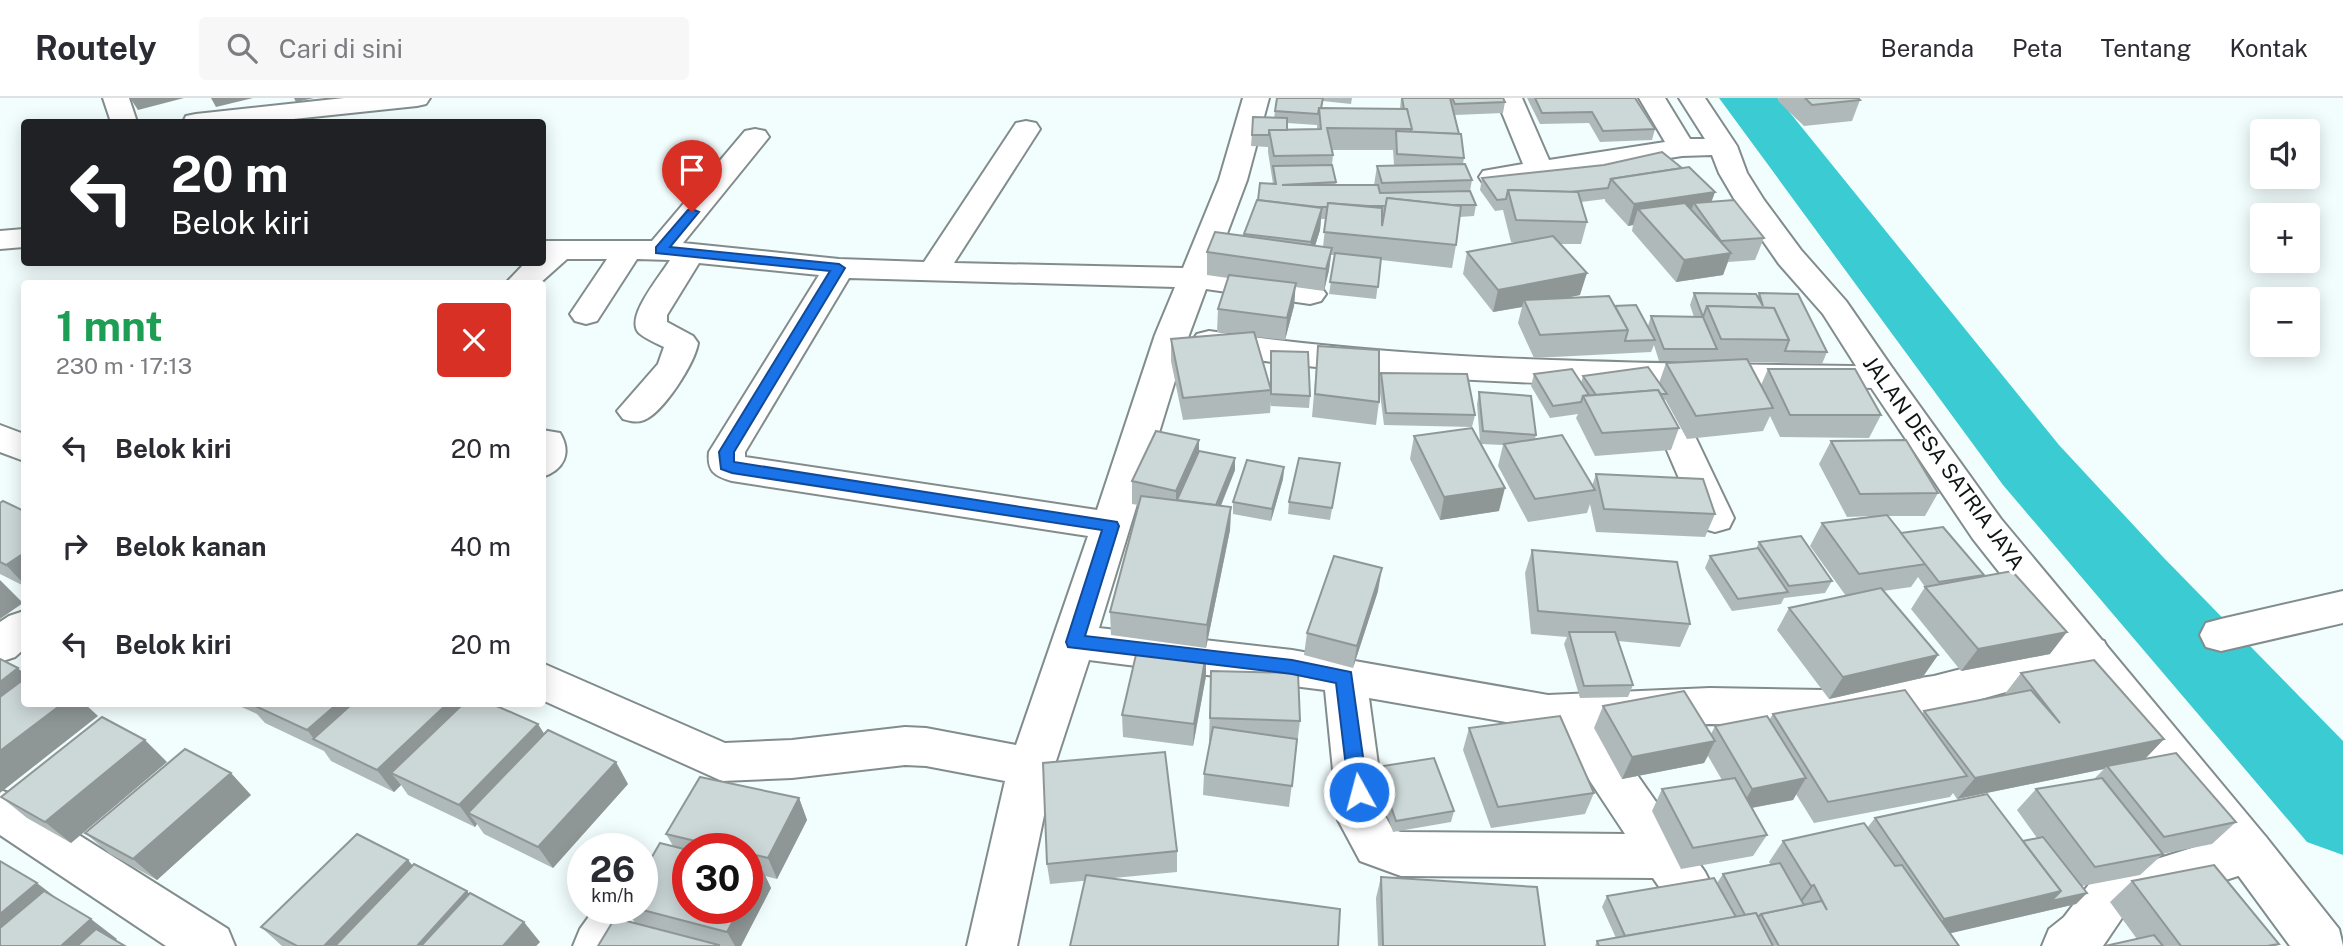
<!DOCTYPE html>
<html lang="id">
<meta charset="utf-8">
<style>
body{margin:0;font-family:"Public Sans",sans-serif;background:#f7f7f7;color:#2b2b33;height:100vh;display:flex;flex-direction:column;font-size:26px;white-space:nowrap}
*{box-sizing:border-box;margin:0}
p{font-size:23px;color:#7c7c81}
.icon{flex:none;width:38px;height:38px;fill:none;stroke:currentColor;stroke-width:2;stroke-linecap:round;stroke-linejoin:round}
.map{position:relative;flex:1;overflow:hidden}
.details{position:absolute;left:21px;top:182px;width:525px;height:427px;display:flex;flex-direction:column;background:#fff;border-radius:7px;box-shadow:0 4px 18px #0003}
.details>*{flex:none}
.top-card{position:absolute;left:21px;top:21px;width:525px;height:147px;border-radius:7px;box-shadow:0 4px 18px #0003;background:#202124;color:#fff;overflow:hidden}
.tools{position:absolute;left:2250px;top:21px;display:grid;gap:14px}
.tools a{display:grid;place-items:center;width:70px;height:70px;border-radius:7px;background:#fff;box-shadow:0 4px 18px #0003;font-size:35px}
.speed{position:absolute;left:567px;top:735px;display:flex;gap:14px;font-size:35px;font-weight:700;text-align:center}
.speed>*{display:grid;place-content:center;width:91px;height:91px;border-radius:50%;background:#fff;box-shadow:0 4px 18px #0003;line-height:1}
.speed small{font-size:18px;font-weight:400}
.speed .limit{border:10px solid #d22;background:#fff;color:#111}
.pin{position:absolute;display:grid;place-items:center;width:60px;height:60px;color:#fff;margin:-72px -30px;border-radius:50% 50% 50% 0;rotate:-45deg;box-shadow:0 0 7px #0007}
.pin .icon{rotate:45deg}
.me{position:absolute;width:77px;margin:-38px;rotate:353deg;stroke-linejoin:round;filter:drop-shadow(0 0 5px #0008)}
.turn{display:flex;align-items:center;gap:24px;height:147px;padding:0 35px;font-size:32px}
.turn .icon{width:91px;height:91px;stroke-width:2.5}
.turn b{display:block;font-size:49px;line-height:60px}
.round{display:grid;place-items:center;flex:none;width:74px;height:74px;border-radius:7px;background:#f7f7f7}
.overview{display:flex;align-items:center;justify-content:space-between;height:119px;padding:0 35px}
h1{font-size:42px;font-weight:700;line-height:52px;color:#1e9e55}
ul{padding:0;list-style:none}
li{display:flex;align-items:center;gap:21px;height:98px;padding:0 35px}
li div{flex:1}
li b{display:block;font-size:26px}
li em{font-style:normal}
header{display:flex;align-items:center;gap:42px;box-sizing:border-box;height:98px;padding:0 35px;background:#fff;border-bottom:2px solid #e1e1e2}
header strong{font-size:33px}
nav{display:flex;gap:38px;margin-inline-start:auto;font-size:24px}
.search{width:490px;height:63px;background:#f7f7f7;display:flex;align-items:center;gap:18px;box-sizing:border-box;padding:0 24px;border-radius:7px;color:#7c7c81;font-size:26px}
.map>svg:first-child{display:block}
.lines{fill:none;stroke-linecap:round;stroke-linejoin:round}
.river{fill:#3bcbd3;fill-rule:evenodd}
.street-casing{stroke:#828c8d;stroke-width:4}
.secondary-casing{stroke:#828c8d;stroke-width:4}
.street{fill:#fff;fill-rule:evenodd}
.secondary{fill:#fff;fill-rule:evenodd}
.wall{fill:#afb9b9;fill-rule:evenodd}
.shaded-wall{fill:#8f9696}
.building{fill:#ccd7d7;stroke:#8f9696;stroke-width:2}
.route{fill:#1a73e8;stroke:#114b97;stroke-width:2}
.labels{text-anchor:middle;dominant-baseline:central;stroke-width:7;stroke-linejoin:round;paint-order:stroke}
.street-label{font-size:21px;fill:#101414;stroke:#fff}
</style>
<header>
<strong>Routely</strong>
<div class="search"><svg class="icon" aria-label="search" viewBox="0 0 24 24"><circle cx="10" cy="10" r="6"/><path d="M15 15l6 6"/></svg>Cari di sini</div>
<nav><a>Beranda</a><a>Peta</a><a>Tentang</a><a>Kontak</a></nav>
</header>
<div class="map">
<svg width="2343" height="848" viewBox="0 0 2343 848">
<rect width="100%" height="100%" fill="#f2fdfd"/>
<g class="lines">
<path class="river" d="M1719,0h59l281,347 104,112 180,184v114l-36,-13 -304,-357z"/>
<g class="street-casing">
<g id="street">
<path d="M103,0h26l8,24h-26z"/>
<path d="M344,0h86l-4,6 -9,2 -152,16h-82l3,-6 10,-2z"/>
<path d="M1243,0h26l-22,82 -34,91 97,13 11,3 5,7 -5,7 -11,3 -104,-15 -17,46 -90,293 193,22 256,45 162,-7 113,2 57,-6 54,-8 155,-40 15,5 6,12 -6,12 -170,47 -54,8 -57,6 -113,-2 -105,5 100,143 8,16 -8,16 -17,7 -17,-7 -18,-26 -252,-2 -41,-15 -22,-41 -13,-130 -236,-30 -35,107 -37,179h-50l38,-165 -79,-15 -21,-1 -113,13 -70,3 -180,-81v-37l183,80 67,-3 113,-13 21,1 90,17 72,-209 -356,-55c-18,-5 -25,-10 -23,-29l110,-177 -120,-12 -32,52v7l26,14 5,7c-3,20 -35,70 -54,77 -8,3 -14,1 -21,-1l-6,-8 41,-47 6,-17c-8,-4 -18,-8 -25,-14 -15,-15 22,-58 31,-73l-33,-1 -40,62 -11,3 -11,-3 -5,-7 37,-55h-40l-28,25h-34l21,-22h16v-21h110l93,-110 10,-2 10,2 4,6 -86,106 156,16 85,3 92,-139 10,-2 10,2 4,6 -86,134 229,5 36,-88zM849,180l326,9 -20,48 -58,175 -352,-53v-5zM1369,600l188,33 68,103 -224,-2 -8,-2 -8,-14z"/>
<path d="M1496,0h26l27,62 116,-18 -26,-44h26l25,41h15l-26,-41h26l32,48 10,27 17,27 37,50 45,51 47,68 5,8 -5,8 -12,3 -210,-2 63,132 -5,10 -14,4 -14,-4 -5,-10 -57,-133c-102,-1 -203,-5 -304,-16 -46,-5 -93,-9 -138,-21l-5,-7 5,-7 12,-3c216,32 430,32 647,35l-33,-52 -44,-50 -43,-62 -17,-29 -7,-18 -30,1 -189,30 -10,-3 -4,-6 4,-6 40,-7z"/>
<path d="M24,131v18l-24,2v-18z"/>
<path d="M0,327l24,9v27l-24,-9z"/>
<path d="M542,332l18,3c12,20 4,37 -18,44z"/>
<path d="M2343,493v32l-122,28 -15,-4 -6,-12 6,-12 15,-4z"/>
<path d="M24,513v38l-9,8 -15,5v-40l9,-6z"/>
<path d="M0,692l17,6 211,133 7,17h-69l-166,-111z"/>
<path d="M2249,732l17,7 7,15 -7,15 -140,45 -23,34h-61l7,-17 15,-12 29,-38z"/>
<path d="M642,795l7,15 -22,38h-54l7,-17 15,-21h47z"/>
</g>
</g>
<g class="secondary-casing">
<path id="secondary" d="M1881,268l12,3 108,150 265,318 73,92 4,17h-53l-58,-79 -259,-328 -109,-162 5,-8z"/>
</g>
<use href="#street" class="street"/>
<use href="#secondary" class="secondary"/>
</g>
<g class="wall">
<path d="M1277,0h75l-1,6 -28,-3 -1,7 78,1 1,-11h102l2,4 -2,11 -48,2 9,43 -1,6 9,16 -2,11 6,14 -2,11 -15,1 -3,28 -4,23 -71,-8 -5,39 -47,-5 6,-39h-4l-2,15 -5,21 -29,-4 -1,19 -9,34 -29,-3 15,51v-37l39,45 -1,12 -38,-2v-5l-1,12 -87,7 -12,-59v-22l61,-5 -15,-2 1,-23 10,-31 -21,-3v-23l37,-16 14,-36 15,-16 -5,-32v-5l-17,-1 2,-29 21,1zM1287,25l30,2v4l-30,1zM1332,52h61l1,15 -17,1 -3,19h-38l-4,-20 1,-10zM1321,121h5l-3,28 -8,-1 5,-16z"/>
<path d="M1527,0h108l20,31 -3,11 -52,2 -11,-19 -49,1z"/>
<path d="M1779,0h79l2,2 -8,21 -48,5 -26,-25z"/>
<path d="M1604,67l111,27 -4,10 53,36 -9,22 -27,2 -5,13 -47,7 -44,-51 1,-6 -5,1 -23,-25v-2l-24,3 6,20 -6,22h-21l20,51 -15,3 50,8 33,20 3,-10 43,1 -4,-12 4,-12 64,3 1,-3 68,59 -5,12 -73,-2 12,23 7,-16 113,46 -12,23 -89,-1 -10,-21 -7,15 -76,8 -22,-40 -1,2 15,27 -8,22 -76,6 -19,-38 2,-4 -28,4 -19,-32 3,-12 47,9 2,-7 76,7 7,-20 36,-2h-43l-5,-16 -3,7 -117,6 -16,-35 4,-16 -29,5 -30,-38 4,-22 50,-9 -6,-1 -8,-32 -8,1 -15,-21 2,-12z"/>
<path d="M1318,248l61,56 -3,23 -64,-8z"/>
<path d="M1381,275l94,42 -3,12 -88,-2 -5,-40z"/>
<path d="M1479,294l57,43 -1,4 57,47 4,-12 119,40 -10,23 -109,-5 -6,-28 -3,9 -59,9 -30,-56 5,-21 -22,-1 18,67 -59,9 -30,-61 4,-23 66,6 -3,-38z"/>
<path d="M1831,343l107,52 -13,23h-37l13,17 83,42 -1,1 67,78 -89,17 -50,-62 14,-22 -7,-10 -7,10 -28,4 55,64 -16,23 -93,21 -52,-69 12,-22 57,-12 -36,-50 12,-23 50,-7 -25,1 -28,-53z"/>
<path d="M1199,353l36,19 -14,36 10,1 -1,23 -24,118 -95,-13 -1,-23 28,-107 -6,-1v-23z"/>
<path d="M1284,369l-1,12 -12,42 -38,-7v-12z"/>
<path d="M1338,377l-8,45 -42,-6 1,-12z"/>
<path d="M0,405l24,8v75l-24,-12z"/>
<path d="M1759,444l73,39 -7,12 -41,5 -3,6 -49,7 -27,-43 5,-12 46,-7z"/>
<path d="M1532,452l158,74 -10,23 -62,-6 15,44 -5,12 -48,1 -16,-54 3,-7 -36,-3 -6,-61z"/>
<path d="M1378,493l-25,77 -49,-13 3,-22z"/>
<path d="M1211,573l89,50 -11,86 -86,-12 1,-21 6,-33h-1z"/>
<path d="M2021,575l143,66 -19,20 91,63 -24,22 -50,10h1l-23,21 -58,11 5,7 -11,11 -126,29 9,13h-364l2,-5 19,-3 -14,-31 5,-11 110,-13 6,-9 48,-9 -2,-3 14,-21 84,-13 8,-10 148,23 14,-3 -20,-28 19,-21 58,-10 10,-10 -147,30 -4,-6 -3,4 -136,26 -18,-29 -3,6 -41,8 15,27 -14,21 -72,13 -29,-58 10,-22 60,-9 -14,-24 -4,7 -82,16 -28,-51 9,-22 108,28 4,-8 54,-6 4,-6h149l2,-3 80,-16z"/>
<path d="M1206,578l-13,70 -70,-9 -1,-22z"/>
<path d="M235,606h257l136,80 -75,84 -69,-34 -7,-10 -2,3 -67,-32 -7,-10 -7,7 -63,-31 -7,-10 -59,-28 -8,-9z"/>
<path d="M1469,630l125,65 -9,21 -94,14 -28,-78z"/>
<path d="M167,664l-96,81 -44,-25 -26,-21z"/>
<path d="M1377,669l77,44 -3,11 -58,10 -18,-54z"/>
<path d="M251,697l-94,85 -47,-26 -25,-21z"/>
<path d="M799,700l8,22 -30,59 -12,-3 6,12 -30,58h-143l37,-23 -10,-15h17l31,-62 -7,-12zM688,751h59v59h-59z"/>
<path d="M1177,753v21l-127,12 -3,-20z"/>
<path d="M408,762l4,6 55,25 2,3 71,48 -4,4h-254l-21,-19z"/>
<path d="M1381,779l164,69h-167l-2,-48z"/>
<path d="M2132,783l147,63 -3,2h-171l32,-7 -27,-37z"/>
</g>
<g class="shaded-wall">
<path d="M130,0h54l-46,12z"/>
<path d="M211,0h42l-37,9z"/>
<path d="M294,0h20l-18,4z"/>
<path d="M1715,94l-8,22 -13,-11 -5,14 -51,-8 -5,16 -5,1 6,-22z"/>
<path d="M1322,110l-2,22 -11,35 2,-23z"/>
<path d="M1332,150l-3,22 -5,21 2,-22z"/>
<path d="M1731,155l-8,22 -47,7 8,-22z"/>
<path d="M1587,175l-7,22 -54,11 -2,-6 -2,7 -29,5 5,-22z"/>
<path d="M1296,185l-2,23 -9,34 2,-22z"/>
<path d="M1199,342v23l-23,51v-23z"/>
<path d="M1235,360v12l-21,52 1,-12z"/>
<path d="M1284,369l-1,12 -12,42 1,-12z"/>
<path d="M1505,390l-6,23 -59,9 4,-23z"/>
<path d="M1231,409l-1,23 -24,118 1,-23z"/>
<path d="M24,455v31l-18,-19z"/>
<path d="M1382,470l-4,23 -25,77 4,-22z"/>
<path d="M0,482l23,23 -23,16z"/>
<path d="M2067,534l-17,22 -89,17 17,-22z"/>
<path d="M1206,556v22l-13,70 1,-22z"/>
<path d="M1938,557l-16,23 -93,21 14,-22z"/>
<path d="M18,570l6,6v30l-24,18v-40z"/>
<path d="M62,606h23l13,12 -98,77v-42z"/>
<path d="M337,606h42l-64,36 -8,-10z"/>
<path d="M447,606h19l-75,69 10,12 -7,7 -17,-22z"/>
<path d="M538,626l14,22 -84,67 9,11 -2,3 -16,-22z"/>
<path d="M2164,641l-21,22 -36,5 -3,3 -147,30 18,-21z"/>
<path d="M145,642l22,22 -96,81 -26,-21z"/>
<path d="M1715,643l-11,22 -82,16 10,-22z"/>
<path d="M616,664l12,22 -75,84 -15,-21z"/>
<path d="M231,675l20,22 -94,85 -24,-21z"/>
<path d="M1806,680l-13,22 -54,10 13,-21z"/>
<path d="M799,700l8,22 -30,59 -9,-21z"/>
<path d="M408,762l17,21 -62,65h-39z"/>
<path d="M761,769l10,21 -30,58h-6l-8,-14 13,-24h7v-14z"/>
<path d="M37,785l26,20 -63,43v-32z"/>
<path d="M1814,787l-15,21h-3l15,-20z"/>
<path d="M467,793l16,21 -30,34h-36z"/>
<path d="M2061,793l26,2 -11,11 -150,35 18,-20z"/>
<path d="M91,821l26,20 -7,7h-49z"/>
<path d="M524,824l16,20 -4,4h-33z"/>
</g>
<g class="building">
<path d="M1277,0h46l-2,10h-2l-1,6 -43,-3z"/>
<path d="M1402,0h48l9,36 -48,-2 -4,-23h-3z"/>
<path d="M1452,0h51l2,4 -50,2z"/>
<path d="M1535,0h100l20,31 -52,2 -11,-19 -50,1z"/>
<path d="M1805,0h53l2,2 -48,5z"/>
<path d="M1319,10l88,1 5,20 -85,-1 6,27 -59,1 -5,-26 52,-1z"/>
<path d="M1253,19l34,1v12h-18v5h-17z"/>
<path d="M1396,33l65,3 3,24 -67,-4z"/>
<path d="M1662,54l20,16 -71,11 -3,9 -38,4 -62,-2 -2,9 -9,1 -15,-22 122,-13z"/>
<path d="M1465,66l7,16 -90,3 -5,-17z"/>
<path d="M1332,67l4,17 -54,3h96l2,8 90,-2 6,14h-26l-63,-7 -1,8h-18l-40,-3v4h-10l-60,-7 2,-17 16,1 -3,-18z"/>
<path d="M1689,69l26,25 -81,12 -23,-25z"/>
<path d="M1508,92l70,2 9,30 -71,-2z"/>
<path d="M1387,100l74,8 -5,39 -132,-13 4,-29 54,5v18z"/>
<path d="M1257,102l65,8 -11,34 -67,-8z"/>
<path d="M1734,102l30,38 -43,3 -27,-38z"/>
<path d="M1685,105l46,50 -47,7 -46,-51z"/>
<path d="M1215,134l117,16 -6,21 -119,-17z"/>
<path d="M1553,138l34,37 -89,17 -31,-38z"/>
<path d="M1335,155l46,5 -3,29 -48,-5z"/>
<path d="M1229,177l67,8 -9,35 -69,-9z"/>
<path d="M1694,195l62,1 7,12 -4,-13 39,1 29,58 -42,-1 4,-11 -15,-32 -67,-2 -4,11z"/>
<path d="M1609,198l19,34 -88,5 -16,-35z"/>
<path d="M1636,207l19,35 -30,1 3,-11 -13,-24z"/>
<path d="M1707,208l67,2 15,32 -68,-1z"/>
<path d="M1651,218l52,1 14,32h-53z"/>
<path d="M1254,234l17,58 -88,8 -12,-59z"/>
<path d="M1318,248l61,4v52l-64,-8z"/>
<path d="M1271,253l37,1 2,44 -39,-2z"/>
<path d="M1747,261l26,49 -77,8 -30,-53z"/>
<path d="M1648,269l19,27h-6l-3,-4 -62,5 -13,-19z"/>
<path d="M1572,271l17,26 -6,1 -2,6 -28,4 -19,-32z"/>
<path d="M1768,271h87l26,46h-91z"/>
<path d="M1381,275l86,1 8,41 -89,-2z"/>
<path d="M1658,292l21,38 -77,5 -19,-37z"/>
<path d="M1479,294l52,4 5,39 -53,-4z"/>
<path d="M1472,330l33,60 -61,9 -30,-61z"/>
<path d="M1156,333l43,9 -23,51 -44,-10z"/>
<path d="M1562,337l33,55 -60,9 -31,-55z"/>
<path d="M1906,342l32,53 -78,1 -29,-53z"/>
<path d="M1199,353l36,7 -19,47 -39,-5z"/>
<path d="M1299,360l41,5 -8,45 -43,-6z"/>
<path d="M1247,362l37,7 -12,42 -39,-7z"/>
<path d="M1596,376l107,5 12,35 -111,-5z"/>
<path d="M1141,398l90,11 -24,118 -97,-13z"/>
<path d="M3,403l21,10v42l-18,12 -6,-3v-59z"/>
<path d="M1887,417l39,49 -67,10 -37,-51z"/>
<path d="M1943,429l41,48 -45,7 -38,-49z"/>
<path d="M1801,438l31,45 -43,5 -30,-44z"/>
<path d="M1758,450l30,44 -50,7 -28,-43z"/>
<path d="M1532,452l145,12 13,62 -152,-13z"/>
<path d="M1334,458l48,12 -25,78 -50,-13z"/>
<path d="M2012,473l55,61 -89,17 -53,-62z"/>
<path d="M1881,490l57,67 -95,22 -54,-69z"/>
<path d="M1569,534h46l18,53 -49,1z"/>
<path d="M1138,548l68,8 -12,70 -72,-9z"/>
<path d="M0,561l18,9 -18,14z"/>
<path d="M2094,562l70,79 -189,39 -51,-67 107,-21 29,33 -39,-50z"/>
<path d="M1211,573l87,2 2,48 -90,-3z"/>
<path d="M24,581v25h38l-62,47v-54z"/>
<path d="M1905,592l62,86 -139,26 -55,-88z"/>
<path d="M1684,593l31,50 -83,16 -29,-51z"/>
<path d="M251,606h86l-30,26z"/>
<path d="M352,606h95l-70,66 -64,-31z"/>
<path d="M463,606h29l46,20 -79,81 -68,-32z"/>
<path d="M1560,618l34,77 -96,14 -29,-79z"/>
<path d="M1767,618l39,62 -54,11 -37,-63z"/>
<path d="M102,619l43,23 -100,82 -44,-25z"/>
<path d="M1213,629l84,12 -5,47 -88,-12z"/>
<path d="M548,632l68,32 -78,85 -70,-34z"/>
<path d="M185,651l46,24 -98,86 -48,-26z"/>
<path d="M1165,654l12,99 -130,13 -4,-101z"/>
<path d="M2176,655l60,69 -72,15 -57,-71z"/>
<path d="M1434,660l20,53 -58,10 -19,-54z"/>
<path d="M700,679l99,21 -31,60 -21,-5v-4h-18l-63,-15z"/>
<path d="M1735,680l32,57 -74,13 -31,-59z"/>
<path d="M2102,680l61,76 -68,13 -59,-78z"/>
<path d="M1987,696l74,97 -117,28 -69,-101z"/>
<path d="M1864,725l31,43 7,-1 57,81h-180l-18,-32 61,-13 5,9 -13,-25 -3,1 -28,-45z"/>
<path d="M357,736l51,26 -84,86h-27l-36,-19z"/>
<path d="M2043,739l44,56 -36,8 10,-10 -38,-50z"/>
<path d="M660,745l28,7v58h52l-13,24 -92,-24h7v-34z"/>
<path d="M0,763l37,22 -37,31z"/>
<path d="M1780,765l24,42 -43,9 -3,3 -2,-4 -11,2 -22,-41z"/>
<path d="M414,766l53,27 -50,55h-82z"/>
<path d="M747,766l14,3 -14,27z"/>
<path d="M2214,767l65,79 -12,2h-86l-49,-65z"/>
<path d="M1086,777l254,34 -2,37h-268z"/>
<path d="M1381,779l156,10 8,59h-162z"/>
<path d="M1714,780l22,39 -111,19 -18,-40z"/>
<path d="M44,793l47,28 -30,27h-61v-18z"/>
<path d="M470,795l54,29 -21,24h-82z"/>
<path d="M1756,815l17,33h-174l-2,-5z"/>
<path d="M615,820l104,27v1h-121z"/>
<path d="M96,831l29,17h-48z"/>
<path d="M2154,837l9,11h-58z"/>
</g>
<path class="route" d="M692,111l7,3 -29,35 169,17 6,4 -111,184v10l383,60 2,4 -34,110 207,24 59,12 17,120 -2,5 -7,3 -7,-3 -3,-5 -13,-109 -44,-9 -224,-27 -2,-5 36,-112 -370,-57 -11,-4 -2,-17 111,-181 -174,-18v-6l32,-37z"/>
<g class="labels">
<g class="street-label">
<text transform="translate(1944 365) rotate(54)">JALAN DESA SATRIA JAYA</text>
</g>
</g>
</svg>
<div class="tools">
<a><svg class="icon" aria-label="sound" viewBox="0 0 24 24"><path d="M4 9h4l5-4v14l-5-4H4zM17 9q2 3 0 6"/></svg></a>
<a>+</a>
<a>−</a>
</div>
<div class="speed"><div>26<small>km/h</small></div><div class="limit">30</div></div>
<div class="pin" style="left:692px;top:114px;background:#d93025"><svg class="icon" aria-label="arrive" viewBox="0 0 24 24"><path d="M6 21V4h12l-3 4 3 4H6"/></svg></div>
<svg class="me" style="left:1359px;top:694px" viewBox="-20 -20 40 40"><circle r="17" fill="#1a73e8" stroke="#fff" stroke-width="3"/><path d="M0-11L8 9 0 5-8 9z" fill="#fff"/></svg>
<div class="top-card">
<div class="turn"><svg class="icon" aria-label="left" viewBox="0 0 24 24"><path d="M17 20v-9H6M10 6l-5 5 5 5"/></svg><div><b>20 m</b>Belok kiri</div></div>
</div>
<section class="details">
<div class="overview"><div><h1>1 mnt</h1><p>230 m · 17:13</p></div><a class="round" style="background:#d93025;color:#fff"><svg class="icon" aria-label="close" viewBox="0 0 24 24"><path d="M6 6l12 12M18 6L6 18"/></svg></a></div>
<ul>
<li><svg class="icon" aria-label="left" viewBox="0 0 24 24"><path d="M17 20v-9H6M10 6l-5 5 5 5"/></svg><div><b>Belok kiri</b></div><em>20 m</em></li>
<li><svg class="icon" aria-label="right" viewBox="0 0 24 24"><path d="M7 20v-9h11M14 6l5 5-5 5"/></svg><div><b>Belok kanan</b></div><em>40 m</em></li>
<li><svg class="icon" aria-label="left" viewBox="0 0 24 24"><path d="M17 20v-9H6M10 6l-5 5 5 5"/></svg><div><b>Belok kiri</b></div><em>20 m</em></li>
</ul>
</section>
</div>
